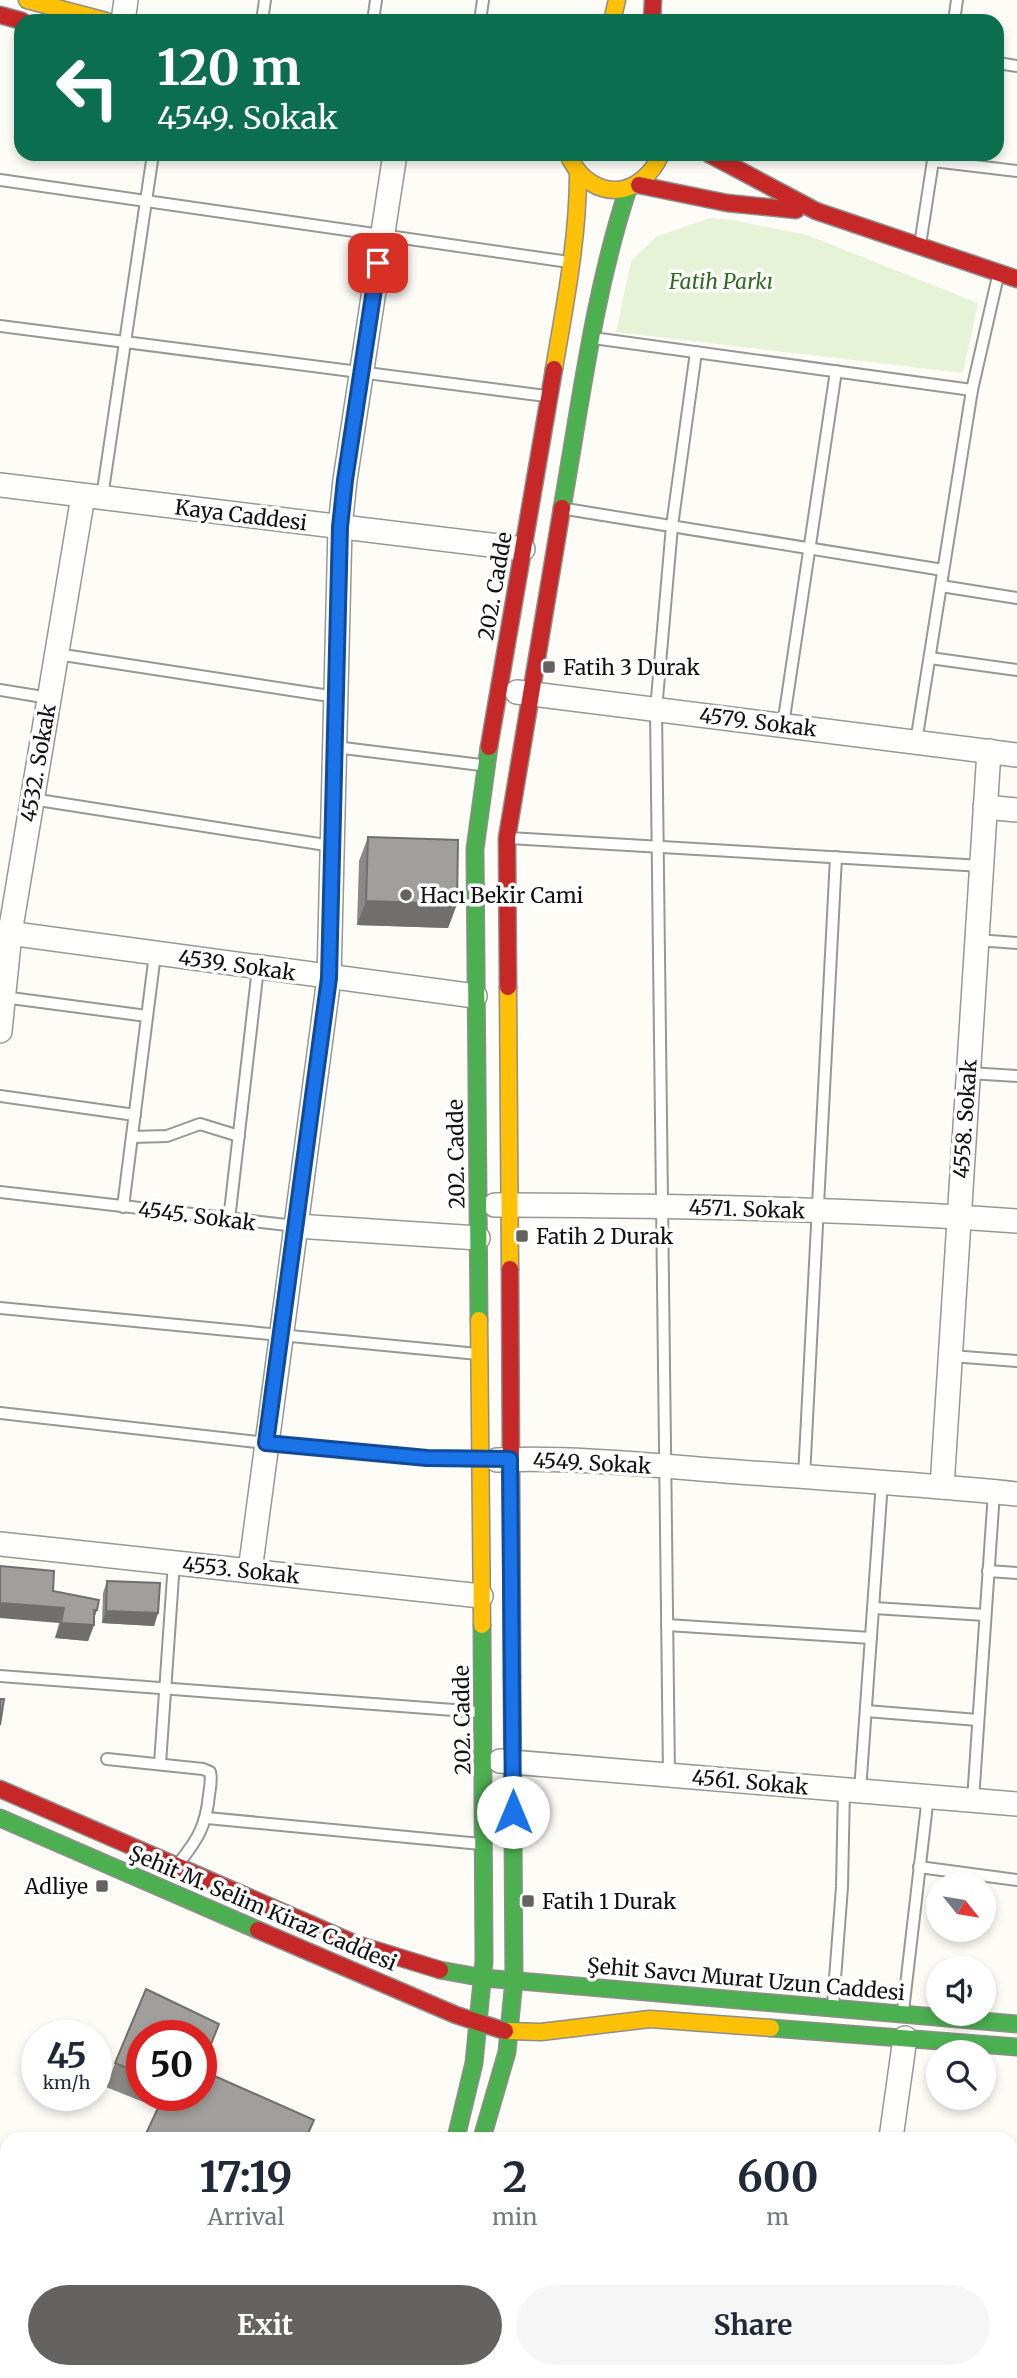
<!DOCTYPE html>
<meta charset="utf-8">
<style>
body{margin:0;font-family:Merriweather,serif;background:#f6f6f7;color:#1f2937;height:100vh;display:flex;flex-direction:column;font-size:26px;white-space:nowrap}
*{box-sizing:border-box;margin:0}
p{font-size:23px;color:#747a83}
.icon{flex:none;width:38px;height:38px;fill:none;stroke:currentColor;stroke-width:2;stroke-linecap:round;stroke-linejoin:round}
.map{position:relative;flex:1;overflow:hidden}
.drawer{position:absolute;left:0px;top:2132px;width:1018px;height:247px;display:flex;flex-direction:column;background:#fff;border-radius:21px 21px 0 0;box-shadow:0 4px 10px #0003}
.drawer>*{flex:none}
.guide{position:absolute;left:14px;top:14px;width:990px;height:147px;border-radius:21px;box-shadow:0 4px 10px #0003;background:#0b6e4f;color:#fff;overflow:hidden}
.needle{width:46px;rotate:120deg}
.buttons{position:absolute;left:926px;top:1872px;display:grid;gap:14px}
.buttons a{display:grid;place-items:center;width:70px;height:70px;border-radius:50%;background:#fff;box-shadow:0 4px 10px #0003;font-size:35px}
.speed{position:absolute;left:21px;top:2020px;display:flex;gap:14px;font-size:35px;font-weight:700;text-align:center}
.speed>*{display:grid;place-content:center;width:91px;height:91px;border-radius:50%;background:#fff;box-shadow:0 4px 10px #0003;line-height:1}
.speed small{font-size:18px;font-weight:400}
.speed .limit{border:10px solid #d22;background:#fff;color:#111}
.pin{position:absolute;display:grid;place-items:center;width:60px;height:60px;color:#fff;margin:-30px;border-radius:14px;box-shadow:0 4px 10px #0006}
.me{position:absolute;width:77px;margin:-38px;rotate:0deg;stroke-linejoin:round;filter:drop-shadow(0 0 5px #0008)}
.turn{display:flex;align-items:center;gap:24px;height:147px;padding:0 28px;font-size:32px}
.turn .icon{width:91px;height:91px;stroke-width:2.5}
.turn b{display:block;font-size:49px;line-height:60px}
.eta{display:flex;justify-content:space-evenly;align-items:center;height:119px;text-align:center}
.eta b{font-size:42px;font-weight:700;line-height:49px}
.button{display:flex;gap:14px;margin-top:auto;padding:14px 28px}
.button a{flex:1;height:80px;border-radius:42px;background:#646362;color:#fff;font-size:28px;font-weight:700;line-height:80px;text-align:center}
.button a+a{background:#f6f6f7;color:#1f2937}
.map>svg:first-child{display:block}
.park{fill:#e7f3d7}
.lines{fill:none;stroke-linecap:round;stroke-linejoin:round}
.lane-casing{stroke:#979795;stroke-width:14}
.street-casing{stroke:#979795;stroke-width:26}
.fast-casing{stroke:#8e8d8b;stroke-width:19}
.slow-casing{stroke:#8e8d8b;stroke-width:19}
.jam-casing{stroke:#8e8d8b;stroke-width:19}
.lane{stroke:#fffffe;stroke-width:10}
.street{stroke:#fffffe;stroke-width:23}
.fast{stroke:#4caf50;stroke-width:16}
.slow{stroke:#ffc107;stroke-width:16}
.jam{stroke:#c62828;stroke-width:16}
.wall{fill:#8a8986;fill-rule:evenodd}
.shaded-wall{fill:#716f6d}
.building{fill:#a19f9c;stroke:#716f6d;stroke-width:2}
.route-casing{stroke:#114b97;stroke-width:18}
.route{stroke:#1a73e8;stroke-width:12}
.poi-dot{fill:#646362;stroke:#fff;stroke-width:2.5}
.labels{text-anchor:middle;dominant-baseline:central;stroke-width:7;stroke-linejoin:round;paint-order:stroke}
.park-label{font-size:21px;font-style:italic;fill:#2f6b1f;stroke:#fff}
.street-label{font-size:21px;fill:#111;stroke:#fff}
.poi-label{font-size:21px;fill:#111;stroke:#fff;text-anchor:start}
</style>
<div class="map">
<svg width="1017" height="2378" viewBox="0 0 1017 2378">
<rect width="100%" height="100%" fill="#fdfcf7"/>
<path class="park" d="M710,218l22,2 75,15 171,68 -15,70 -347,-41 15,-71 25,-24z"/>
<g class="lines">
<g class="lane-casing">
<g id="lane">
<path d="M262,21l3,-21"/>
<path d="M373,21l3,-21"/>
<path d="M480,21l3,-21"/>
<path d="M954,21l3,-21"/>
<path d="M998,63l19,3"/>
<path d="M933,161l84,10"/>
<path d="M0,180l569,82"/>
<path d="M920,245l14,-91"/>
<path d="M0,326l546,70"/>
<path d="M593,338l379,52"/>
<path d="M102,497l51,-343"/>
<path d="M566,509l377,61"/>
<path d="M941,586l76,12"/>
<path d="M57,654l279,43"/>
<path d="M930,658l87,12"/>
<path d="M0,690l49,8"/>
<path d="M783,725l53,-354"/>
<path d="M916,742l56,-352 26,-114"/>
<path d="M335,747l146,18"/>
<path d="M32,799l300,47"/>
<path d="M509,838l473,28"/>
<path d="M977,940l40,3"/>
<path d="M3,997l144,19"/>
<path d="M969,1073l48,3"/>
<path d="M0,1096l135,19"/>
<path d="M132,1137l35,-1 33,-12 39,12"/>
<path d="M0,1192l296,34"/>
<path d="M123,1207l32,-253"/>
<path d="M229,1220l29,-252"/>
<path d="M0,1308l478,46"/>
<path d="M951,1356l66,5"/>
<path d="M0,1413l266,30 161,15 50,2"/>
<path d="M804,1477l32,-620"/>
<path d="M988,1571l29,2"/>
<path d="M874,1608l111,7"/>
<path d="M667,1625l204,13"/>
<path d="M0,1676l480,36"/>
<path d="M866,1711l112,9"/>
<path d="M107,1759l96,10 7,3c2,8 0,15 -1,23 -3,31 -11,44 -30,68"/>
<path d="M160,1764l14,-202"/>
<path d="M669,1775l-13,-1065 16,-184 24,-174"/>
<path d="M860,1791l22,-309"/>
<path d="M973,1800l21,-308"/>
<path d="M207,1818l274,26"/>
<path d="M919,1867l98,13"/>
<path d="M833,2005l9,-118 2,-98"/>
<path d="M903,2011l25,-215"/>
<path d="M0,2307l7,-1"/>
<path d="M207,2371l21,7"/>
</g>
</g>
<g class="street-casing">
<g id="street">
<path d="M123,21l3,-21"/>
<path d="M0,485l523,64"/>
<path d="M517,692l500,63"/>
<path d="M985,807l32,3"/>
<path d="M0,932l475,64"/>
<path d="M0,1031l10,-98 73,-437"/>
<path d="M495,1205c174,1 349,3 522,16"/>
<path d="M296,1226l182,12"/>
<path d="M497,1460c76,-3 152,5 228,11 97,7 195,13 292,23"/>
<path d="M942,1487l47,-736"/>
<path d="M0,1544l481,52"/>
<path d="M250,1571l79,-593 11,-451 5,-47 50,-326"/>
<path d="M500,1761l517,43"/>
<path d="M891,2138l14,-100"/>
<path d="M622,2371l25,7"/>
<path d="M858,2378l1,-7"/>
</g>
</g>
<g class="fast-casing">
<g id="fast">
<path d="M562,508c19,-107 32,-216 66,-319"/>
<path d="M479,1320l-4,-471 14,-102"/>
<path d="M0,1818l258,112"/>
<path d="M440,1970l44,8 533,46"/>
<path d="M771,2028l246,19"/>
<path d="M456,2138l18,-75 10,-102 -2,-336"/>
<path d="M482,2138l25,-86 7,-72 -2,-304"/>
</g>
</g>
<g class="slow-casing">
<g id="slow">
<path d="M27,0l79,21"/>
<path d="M612,21l5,-21"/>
<path d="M570,159c24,44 71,40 91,-5"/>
<path d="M554,369c11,-65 24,-130 24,-195"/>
<path d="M508,987l2,282"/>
<path d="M479,1320l3,305"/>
<path d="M505,2031l36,1 109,-13 121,9"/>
<path d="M398,2378l2,-7"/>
</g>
</g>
<g class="jam-casing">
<g id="jam">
<path d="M0,15l22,6"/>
<path d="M652,21l1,-21"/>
<path d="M709,154l107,57 201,68"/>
<path d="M639,185l88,18 69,7"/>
<path d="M489,747l65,-378"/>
<path d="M508,987l-1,-149 55,-330"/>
<path d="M510,1269l2,407"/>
<path d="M0,1789l356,155 84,26"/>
<path d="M258,1930l198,85 49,16"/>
</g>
</g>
<use href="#lane" class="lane"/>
<use href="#street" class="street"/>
<use href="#fast" class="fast"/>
<use href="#slow" class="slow"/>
<use href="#jam" class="jam"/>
</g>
<g class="wall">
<path d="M368,837l89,67 -9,24 -91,-3 2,-64z"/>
<path d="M107,1581l51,32 -4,13 -52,-3 1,-30z"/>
<path d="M53,1591l41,28v6l-6,16 -33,-3 4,-15z"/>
<path d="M146,1989l73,35 -17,46 112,50 -7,18h-163l14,-30 -52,-21 9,-24zM142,2035h59v60h-59z"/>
</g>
<g class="shaded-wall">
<path d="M366,901l91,3 -9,24 -91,-3z"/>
<path d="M0,1603l64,5 -5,15 -59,-5z"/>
<path d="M94,1610h3l-5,15h2l-6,16 -33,-3 6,-15z"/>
<path d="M106,1611l52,2 -4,13 -52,-3z"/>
</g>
<g class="building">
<path d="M368,837l90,3 -1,64 -91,-3z"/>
<path d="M0,1566l54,5 -1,20 46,9 -2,10h-3v15l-33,-2 3,-15 -64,-5z"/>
<path d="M107,1581l53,2 -2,30 -52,-2z"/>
<path d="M0,1699h4l-4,26z"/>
<path d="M146,1989l73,35 -18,45v-34h-59v39l-27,-11z"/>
<path d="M201,2070l113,50 -8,18h-162l20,-43h37z"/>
<path d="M7,2338v33h128l19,7h-154v-20z"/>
</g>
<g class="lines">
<g class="route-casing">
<path id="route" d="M378,263l-33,217 -5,47 -11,451 -63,465 161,15 83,1 3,353"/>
</g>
<use href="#route" class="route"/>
</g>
<g class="poi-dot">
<rect x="542" y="660" width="14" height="14" rx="3.5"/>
<circle cx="406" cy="895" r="7"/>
<rect x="515" y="1229" width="14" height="14" rx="3.5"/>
<rect x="95" y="1879" width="14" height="14" rx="3.5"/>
<rect x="521" y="1894" width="14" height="14" rx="3.5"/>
</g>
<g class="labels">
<g class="park-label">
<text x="721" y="281">Fatih Parkı</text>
</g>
<g class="street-label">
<text transform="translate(241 515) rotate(7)">Kaya Caddesi</text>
<text transform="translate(495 586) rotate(-80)">202. Cadde</text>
<text transform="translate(758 722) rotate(7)">4579. Sokak</text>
<text transform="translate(38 763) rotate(-80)">4532. Sokak</text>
<text transform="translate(237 965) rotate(8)">4539. Sokak</text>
<text transform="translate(965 1119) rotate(-86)">4558. Sokak</text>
<text transform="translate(456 1154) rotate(-91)">202. Cadde</text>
<text transform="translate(747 1209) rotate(2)">4571. Sokak</text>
<text transform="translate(197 1216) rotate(7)">4545. Sokak</text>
<text transform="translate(592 1463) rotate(3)">4549. Sokak</text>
<text transform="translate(241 1570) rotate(6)">4553. Sokak</text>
<text transform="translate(462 1720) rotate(-91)">202. Cadde</text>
<text transform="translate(750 1782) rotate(5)">4561. Sokak</text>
<text transform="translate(263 1908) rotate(23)">Şehit M. Selim Kiraz Caddesi</text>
<text transform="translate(746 1979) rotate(5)">Şehit Savcı Murat Uzun Caddesi</text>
</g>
<g class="poi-label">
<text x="563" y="667">Fatih 3 Durak</text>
<text x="420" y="895">Hacı Bekir Cami</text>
<text x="536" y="1236">Fatih 2 Durak</text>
<text x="88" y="1886" text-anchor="end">Adliye</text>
<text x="542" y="1901">Fatih 1 Durak</text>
</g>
</g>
</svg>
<div class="buttons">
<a><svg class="needle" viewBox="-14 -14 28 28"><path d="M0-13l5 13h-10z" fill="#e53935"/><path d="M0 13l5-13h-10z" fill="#747a83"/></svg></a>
<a><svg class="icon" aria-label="sound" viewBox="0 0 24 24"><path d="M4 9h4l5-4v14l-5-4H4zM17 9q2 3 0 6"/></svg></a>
<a><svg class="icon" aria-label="search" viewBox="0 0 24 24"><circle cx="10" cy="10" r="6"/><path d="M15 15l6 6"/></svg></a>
</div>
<div class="speed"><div>45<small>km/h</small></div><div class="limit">50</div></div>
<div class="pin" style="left:378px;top:263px;background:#d93025"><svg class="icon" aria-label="arrive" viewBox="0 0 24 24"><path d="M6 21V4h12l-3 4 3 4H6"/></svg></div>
<svg class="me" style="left:513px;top:1812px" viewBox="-20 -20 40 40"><circle r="19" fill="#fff"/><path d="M0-13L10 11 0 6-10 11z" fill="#1a73e8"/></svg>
<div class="guide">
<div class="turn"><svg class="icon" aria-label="left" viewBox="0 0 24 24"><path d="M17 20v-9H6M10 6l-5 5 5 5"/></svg><div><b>120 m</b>4549. Sokak</div></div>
</div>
<section class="drawer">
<div class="eta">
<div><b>17:19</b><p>Arrival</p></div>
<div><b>2</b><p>min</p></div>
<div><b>600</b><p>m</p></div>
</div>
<div class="button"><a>Exit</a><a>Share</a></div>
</section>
</div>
